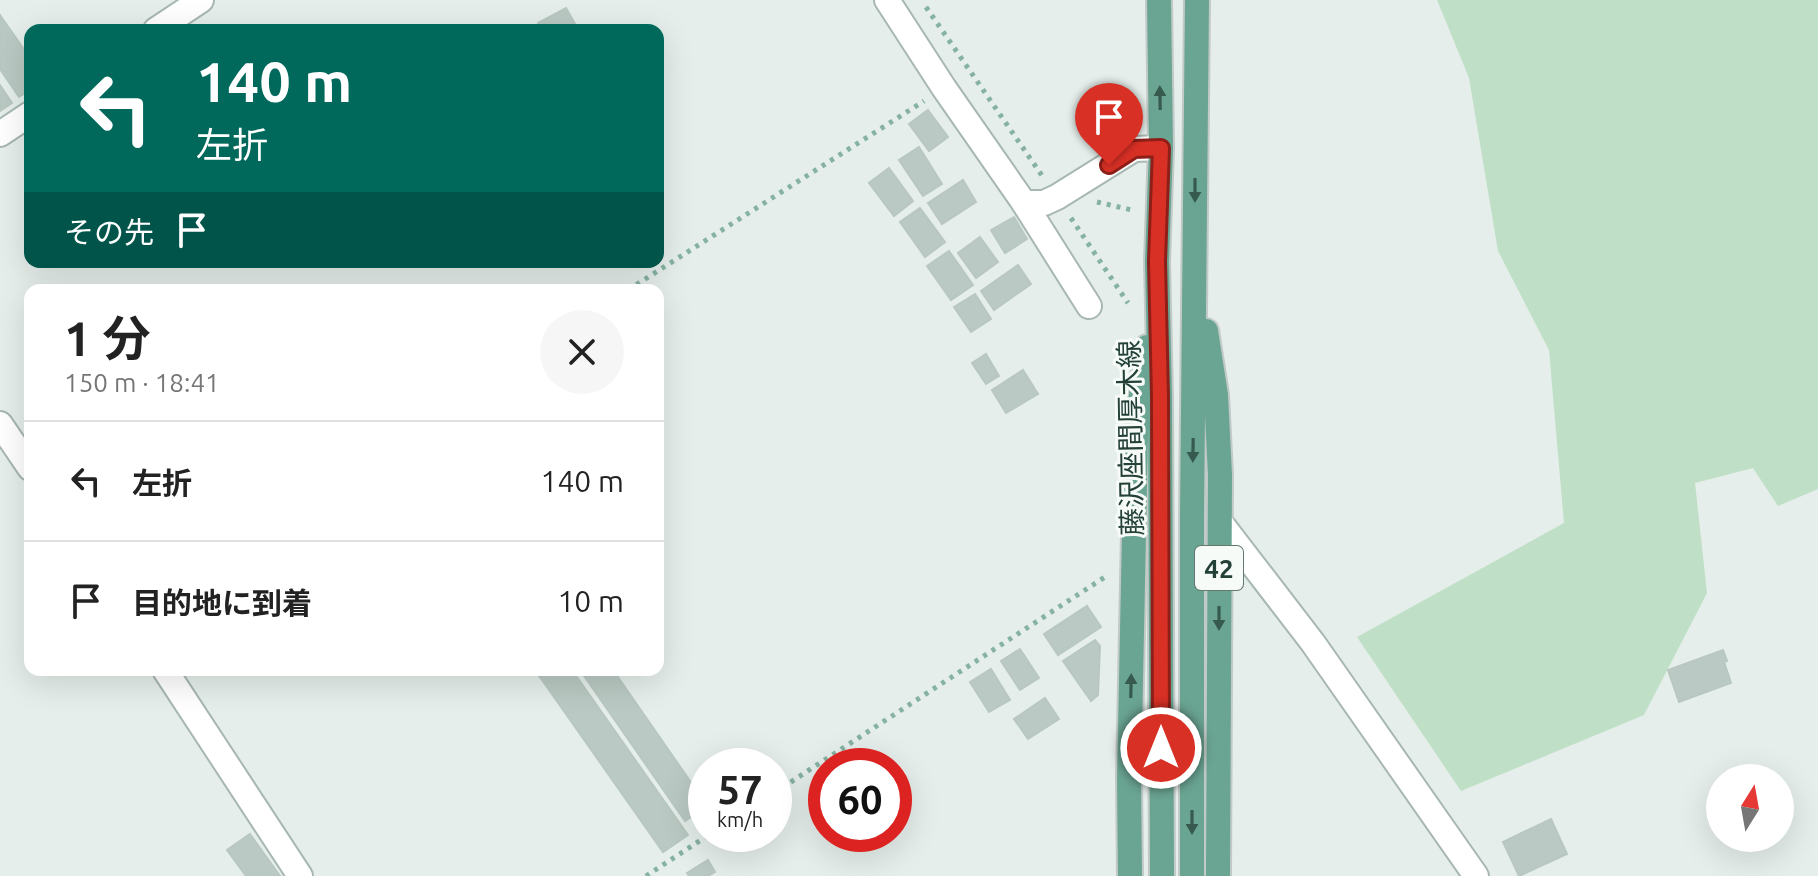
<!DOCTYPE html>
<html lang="ja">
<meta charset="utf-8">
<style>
body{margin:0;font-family:Ubuntu,"Noto Sans JP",sans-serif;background:#f6f6f6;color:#222;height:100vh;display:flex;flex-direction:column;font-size:30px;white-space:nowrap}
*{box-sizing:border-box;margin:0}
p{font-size:26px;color:#767676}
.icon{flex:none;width:44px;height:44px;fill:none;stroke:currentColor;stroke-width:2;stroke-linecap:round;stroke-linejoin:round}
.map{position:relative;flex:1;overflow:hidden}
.sheet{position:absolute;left:24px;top:284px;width:640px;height:392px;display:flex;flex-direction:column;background:#fff;border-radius:16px;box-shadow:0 8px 32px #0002}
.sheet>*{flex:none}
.guide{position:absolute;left:24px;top:24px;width:640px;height:244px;border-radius:16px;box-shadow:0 8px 32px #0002;background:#00695c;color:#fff;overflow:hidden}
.needle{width:52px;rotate:11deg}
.tools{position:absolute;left:1706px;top:764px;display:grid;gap:16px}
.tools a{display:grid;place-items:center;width:88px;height:88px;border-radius:50%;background:#fff;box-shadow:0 8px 32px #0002;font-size:40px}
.speed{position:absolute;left:688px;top:748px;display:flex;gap:16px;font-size:40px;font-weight:700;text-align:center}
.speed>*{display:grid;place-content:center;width:104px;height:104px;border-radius:50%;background:#fff;box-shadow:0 8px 32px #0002;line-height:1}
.speed small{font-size:20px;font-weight:400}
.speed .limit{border:12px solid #d22;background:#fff;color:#111}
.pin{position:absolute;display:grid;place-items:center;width:68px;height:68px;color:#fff;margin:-82px -34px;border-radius:50% 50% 50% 0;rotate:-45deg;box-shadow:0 0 8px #0007}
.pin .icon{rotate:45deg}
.me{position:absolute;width:88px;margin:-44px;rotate:0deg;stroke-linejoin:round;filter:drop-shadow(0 0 6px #0008)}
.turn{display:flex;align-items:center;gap:28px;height:168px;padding:0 40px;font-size:36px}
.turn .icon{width:104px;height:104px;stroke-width:2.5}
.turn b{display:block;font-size:56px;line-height:68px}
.then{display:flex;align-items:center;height:76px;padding:0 40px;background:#0003;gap:16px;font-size:30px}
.round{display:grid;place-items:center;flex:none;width:84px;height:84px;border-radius:42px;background:#f6f6f6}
.head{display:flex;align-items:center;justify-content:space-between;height:136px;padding:0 40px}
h1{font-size:48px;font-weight:700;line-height:60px}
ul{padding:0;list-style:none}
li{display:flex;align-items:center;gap:24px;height:120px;padding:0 40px;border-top:2px solid #e0e0e0}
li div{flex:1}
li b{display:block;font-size:30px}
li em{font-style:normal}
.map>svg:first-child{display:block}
.green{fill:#bfdfc6}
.building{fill:#bac9c3;stroke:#b8c8c1;stroke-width:2}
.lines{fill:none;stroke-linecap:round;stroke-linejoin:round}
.minor-casing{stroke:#a7b7b1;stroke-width:28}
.major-casing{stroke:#c2cac7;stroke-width:28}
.path{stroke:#86b2a2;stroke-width:5;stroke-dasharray:4 6;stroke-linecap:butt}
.minor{stroke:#fff;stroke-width:24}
.major{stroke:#6aa492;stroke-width:24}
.oneway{fill:#365a4e}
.route-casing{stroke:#8d1f18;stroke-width:20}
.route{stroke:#d93025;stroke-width:14}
.labels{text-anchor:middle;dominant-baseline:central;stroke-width:6;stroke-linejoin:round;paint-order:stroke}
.shield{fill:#f6fbf8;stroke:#637972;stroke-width:2}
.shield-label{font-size:26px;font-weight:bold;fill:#244138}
.street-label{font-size:28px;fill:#244138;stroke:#f6fbf8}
</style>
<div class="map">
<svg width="1818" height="876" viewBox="0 0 1818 876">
<rect width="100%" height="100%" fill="#e5eeea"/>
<path class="green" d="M1437,0h381v489l-40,17 -25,-38 -58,15 12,110 -63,122 -183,76 -104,-154 207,-114 -15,-173 -51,-99 -29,-173z"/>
<g class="building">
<path d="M566,8l9,16 -10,6h-24l-3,-7z"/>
<path d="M0,15l30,43v32l-11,7 -19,-28z"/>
<path d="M0,85l12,18 -12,8z"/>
<path d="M928,110l20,27 -19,14 -20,-27z"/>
<path d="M919,147l23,37 -19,12 -24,-36z"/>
<path d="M889,168l24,33 -19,15 -25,-33z"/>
<path d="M963,180l13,22 -34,22 -14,-21z"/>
<path d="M920,208l25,34 -20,15 -25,-35z"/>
<path d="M1014,217l13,22 -22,14 -14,-23z"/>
<path d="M980,237l18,25 -22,16 -18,-25z"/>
<path d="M949,251l24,34 -22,15 -24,-34z"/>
<path d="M1018,265l13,19 -37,26 -13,-19z"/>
<path d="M975,294l16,25 -20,13 -17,-25z"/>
<path d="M986,354l13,22 -13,8 -14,-21z"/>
<path d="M1023,370l15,24 -32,19 -14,-23z"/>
<path d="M1087,606l14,21 -43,28 -14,-21z"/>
<path d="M1095,640l5,6 -2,49 -7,6 -28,-40z"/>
<path d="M1020,649l19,29 -19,12 -19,-29z"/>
<path d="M1723,650l4,11 -3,1 7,21 -52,19 -11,-32z"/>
<path d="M991,669l19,31 -21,12 -19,-30z"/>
<path d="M535,670h37l116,165 -25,17z"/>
<path d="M580,670h33l93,134v3l-21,14z"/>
<path d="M1045,698l14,21 -31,20 -14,-20z"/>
<path d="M1551,819l16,35 -48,22 -16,-34z"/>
<path d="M250,834l30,42h-34l-19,-26z"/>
<path d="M708,860l7,12 -7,4h-19l-2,-3z"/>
</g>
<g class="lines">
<g class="minor-casing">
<g id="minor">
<path d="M887,0l57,88 80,115h20l13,-6 77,-48 27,-1"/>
<path d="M156,30l45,-30"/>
<path d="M0,134l30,-20"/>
<path d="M1024,203l65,103"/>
<path d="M0,424l30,44"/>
<path d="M1220,522l93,121 163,233"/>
<path d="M165,670l135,206"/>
</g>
</g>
<g class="major-casing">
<g id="major">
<path d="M1159,0l2,148 -4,113 3,136 2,479"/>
<path d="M1206,331l10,64 4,80 -2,401"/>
<path d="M1130,876l-1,-97 7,-344 11,-88"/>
<path d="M1192,876v-361l5,-515"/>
</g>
</g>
<g class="path">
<path d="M926,7l117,170"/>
<path d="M1097,202l35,8"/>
<path d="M1071,218l57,85"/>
<path d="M628,290l296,-189"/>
<path d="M774,793l334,-218"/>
<path d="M646,876l64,-42"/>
</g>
<use href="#minor" class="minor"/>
<use href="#major" class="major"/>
</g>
<defs><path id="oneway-solid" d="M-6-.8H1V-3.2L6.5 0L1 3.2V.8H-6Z" transform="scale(2)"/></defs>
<g class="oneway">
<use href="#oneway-solid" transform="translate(1160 98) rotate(-91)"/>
<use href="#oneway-solid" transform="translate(1195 190) rotate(90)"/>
<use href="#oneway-solid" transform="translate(1193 450) rotate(91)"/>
<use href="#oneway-solid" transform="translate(1219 618) rotate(90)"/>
<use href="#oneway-solid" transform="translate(1131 686) rotate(-89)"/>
<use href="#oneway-solid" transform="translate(1192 822) rotate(90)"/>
</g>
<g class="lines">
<g class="route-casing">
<path id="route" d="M1109,165l25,-16 27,-1 -4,113 3,136 1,351"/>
</g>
<use href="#route" class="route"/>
</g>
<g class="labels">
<rect class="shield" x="1195" y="546" width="48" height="44" rx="6"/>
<g class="shield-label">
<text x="1219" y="568">42</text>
</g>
<g class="street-label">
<text transform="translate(1130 438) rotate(-91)">藤沢座間厚木線</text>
</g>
</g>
</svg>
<div class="tools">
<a><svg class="needle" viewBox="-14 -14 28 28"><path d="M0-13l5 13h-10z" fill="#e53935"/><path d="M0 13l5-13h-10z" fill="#767676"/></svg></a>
</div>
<div class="speed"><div>57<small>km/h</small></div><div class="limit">60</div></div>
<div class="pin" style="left:1109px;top:165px;background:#d93025"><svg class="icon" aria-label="arrive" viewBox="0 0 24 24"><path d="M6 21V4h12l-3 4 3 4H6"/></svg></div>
<svg class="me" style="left:1161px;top:748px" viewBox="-20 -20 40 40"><circle r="17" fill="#d93025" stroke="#fff" stroke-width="3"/><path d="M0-11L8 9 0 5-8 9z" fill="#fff"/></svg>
<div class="guide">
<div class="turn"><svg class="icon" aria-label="left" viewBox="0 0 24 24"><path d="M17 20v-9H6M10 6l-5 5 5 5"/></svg><div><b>140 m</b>左折</div></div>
<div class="then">その先<svg class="icon" aria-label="arrive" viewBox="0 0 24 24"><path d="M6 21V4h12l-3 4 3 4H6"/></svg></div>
</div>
<section class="sheet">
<div class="head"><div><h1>1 分</h1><p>150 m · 18:41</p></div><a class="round"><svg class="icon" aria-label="close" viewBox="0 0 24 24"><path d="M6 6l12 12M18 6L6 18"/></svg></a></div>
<ul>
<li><svg class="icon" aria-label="left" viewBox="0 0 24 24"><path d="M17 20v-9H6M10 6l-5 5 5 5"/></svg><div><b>左折</b></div><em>140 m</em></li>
<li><svg class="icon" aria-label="arrive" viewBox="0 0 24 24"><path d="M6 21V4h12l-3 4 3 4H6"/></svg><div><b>目的地に到着</b></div><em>10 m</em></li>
</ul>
</section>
</div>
